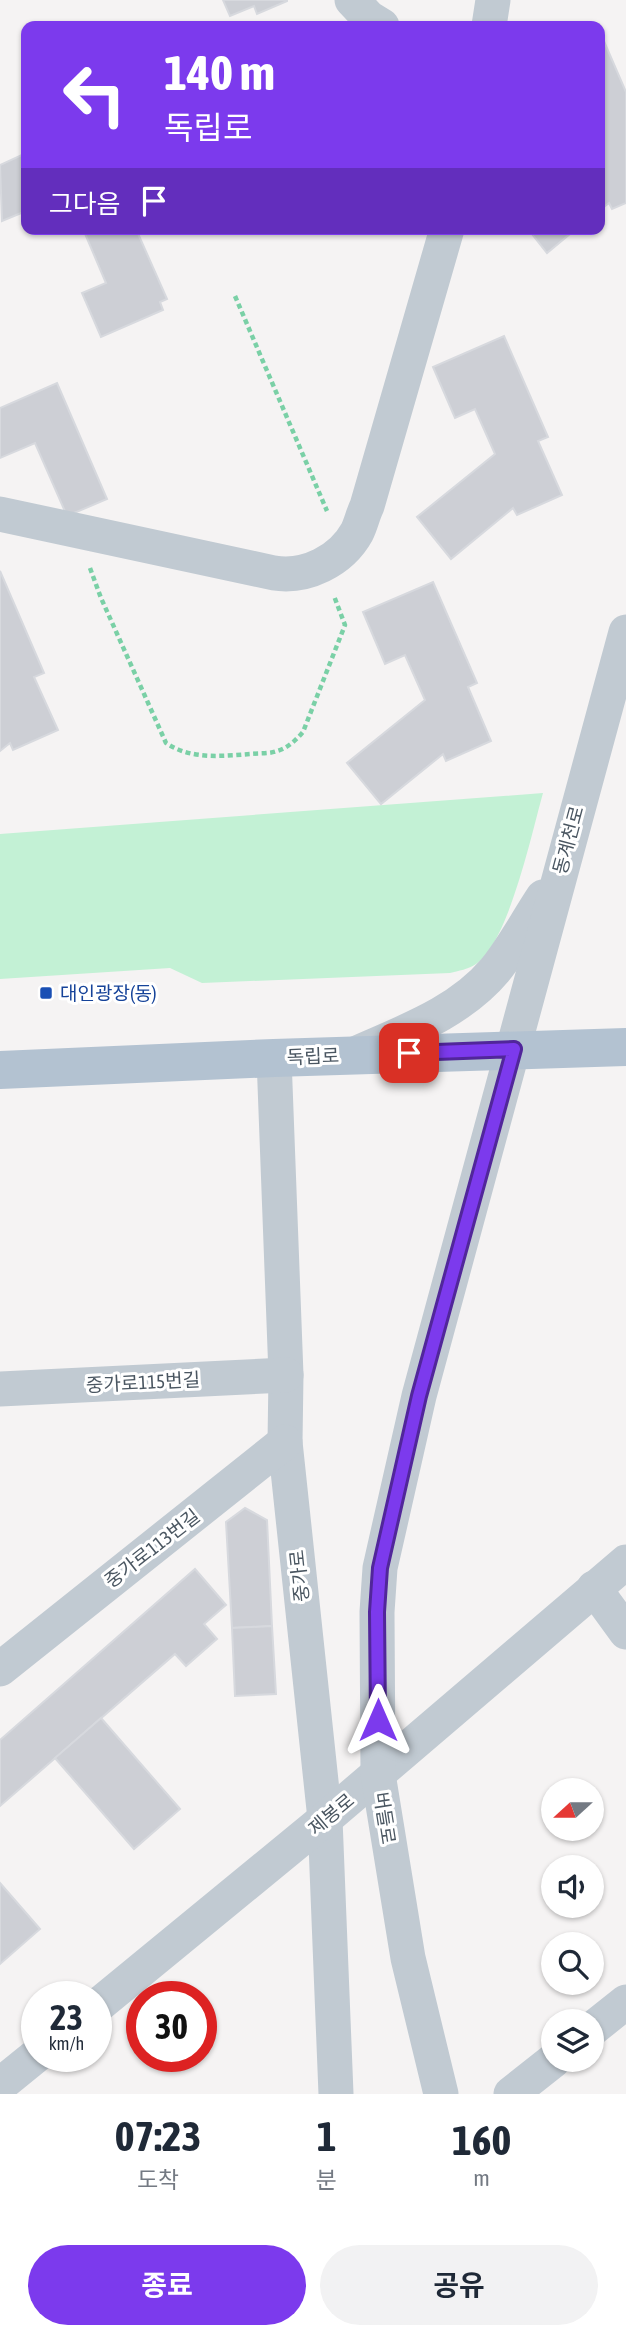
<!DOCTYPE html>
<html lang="ko">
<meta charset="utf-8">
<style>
body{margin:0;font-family:"Asap Condensed","Noto Sans KR",sans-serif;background:#f2f2f3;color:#1f2937;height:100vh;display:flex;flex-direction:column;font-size:26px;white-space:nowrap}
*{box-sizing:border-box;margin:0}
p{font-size:23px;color:#747a83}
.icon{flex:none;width:38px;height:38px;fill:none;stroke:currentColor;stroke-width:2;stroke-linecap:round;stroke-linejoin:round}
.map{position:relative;height:2094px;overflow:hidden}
.panel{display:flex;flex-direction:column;background:#fff;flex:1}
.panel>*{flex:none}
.guide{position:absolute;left:21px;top:21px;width:584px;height:214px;border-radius:14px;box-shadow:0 2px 5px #0004;background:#7c3aed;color:#fff;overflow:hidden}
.needle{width:46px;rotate:249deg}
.tools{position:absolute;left:541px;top:1778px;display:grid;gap:14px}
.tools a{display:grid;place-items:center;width:63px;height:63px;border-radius:50%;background:#fff;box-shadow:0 2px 5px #0004;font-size:35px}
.speed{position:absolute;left:21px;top:1981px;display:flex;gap:14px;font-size:35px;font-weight:700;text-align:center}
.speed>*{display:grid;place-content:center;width:91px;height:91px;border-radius:50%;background:#fff;box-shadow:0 2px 5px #0004;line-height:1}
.speed small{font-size:18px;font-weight:400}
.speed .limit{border:10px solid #d22;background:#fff;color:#111}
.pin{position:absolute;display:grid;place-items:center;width:60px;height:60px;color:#fff;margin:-30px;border-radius:14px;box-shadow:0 4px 10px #0006}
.me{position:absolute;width:77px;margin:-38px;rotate:0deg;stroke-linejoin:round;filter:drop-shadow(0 0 5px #0008)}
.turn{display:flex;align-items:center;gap:24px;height:147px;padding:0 28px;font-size:32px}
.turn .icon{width:91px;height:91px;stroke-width:2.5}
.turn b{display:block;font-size:49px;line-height:60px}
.then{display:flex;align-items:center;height:66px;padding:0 28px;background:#0003;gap:14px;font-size:26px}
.eta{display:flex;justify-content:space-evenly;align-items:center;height:119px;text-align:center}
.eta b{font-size:42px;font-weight:700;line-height:49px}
.action{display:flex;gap:14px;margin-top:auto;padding:14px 28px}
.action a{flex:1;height:80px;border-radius:42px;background:#7c3aed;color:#fff;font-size:28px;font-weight:700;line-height:80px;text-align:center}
.action a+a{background:#f2f2f3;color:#1f2937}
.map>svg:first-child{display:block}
.green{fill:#c3f1d5}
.building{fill:#cdcfd5;stroke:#d7d9de;stroke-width:2}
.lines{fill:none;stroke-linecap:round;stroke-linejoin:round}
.path{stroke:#7ad0a6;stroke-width:4.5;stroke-dasharray:5 3.5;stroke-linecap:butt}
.minor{stroke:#c1cad2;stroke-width:35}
.major{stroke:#b3c2d1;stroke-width:38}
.route-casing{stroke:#51269a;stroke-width:18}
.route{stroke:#7c3aed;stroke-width:12}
.transit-dot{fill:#1a4fb4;stroke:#fff;stroke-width:2.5}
.labels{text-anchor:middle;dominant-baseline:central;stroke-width:6;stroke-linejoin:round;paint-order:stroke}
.street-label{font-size:19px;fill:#4a5661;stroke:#fff}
.transit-label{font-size:19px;fill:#164399;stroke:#fff;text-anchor:start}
</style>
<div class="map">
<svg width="626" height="2094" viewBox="0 0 626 2094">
<rect width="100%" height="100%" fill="#f5f3f3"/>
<path class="green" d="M543,793c-11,39 -35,151 -67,171 -7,5 -18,7 -26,9l-248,10 -32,-15 -170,11v-145z"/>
<g class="building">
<path d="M223,0h64v1l-30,13 -3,-8 -24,10z"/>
<path d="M600,32l26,60v111l-14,6 -3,-6 -9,7z"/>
<path d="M26,153v58l-24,10 -2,-56z"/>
<path d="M83,229h53l31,70 -7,3 3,8 -62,27 -19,-44 24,-10z"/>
<path d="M528,229h48l-29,24z"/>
<path d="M504,336l44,101 -10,4 24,54 -45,20 -4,-7 -62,51 -34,-42 78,-63 -20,-45 -20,9 -22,-51z"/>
<path d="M57,383l50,116 -40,17 -32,-73 -35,15v-50z"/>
<path d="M0,571l44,102 -10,4 24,53 -45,20 -3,-7 -10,8z"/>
<path d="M433,582l44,101 -9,4 23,54 -45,20 -3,-7 -62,50 -34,-41 78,-63 -20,-45 -20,9 -22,-52z"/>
<path d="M245,1508l22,12 5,106 -40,2 -6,-106z"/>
<path d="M195,1569l31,36 -22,19 13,15 -31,27 -11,-12 -175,152v-66z"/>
<path d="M272,1626l4,68 -41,2 -3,-68z"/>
<path d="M101,1718l79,91 -46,40 -79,-91z"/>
<path d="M0,1883l40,46 -40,35z"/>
</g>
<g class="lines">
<g class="path">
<path d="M235,296l92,215"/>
<path d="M90,568l11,30 65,145c25,17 56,13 84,11 9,-1 19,0 27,-3 11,-3 19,-11 26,-19l42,-107 -11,-29"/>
</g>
<g class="minor">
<path d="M352,0l17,18 13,8"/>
<path d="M489,26l4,-26"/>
<path d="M0,514l274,59c32,5 67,-12 83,-41 4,-8 6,-18 10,-26l80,-277"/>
<path d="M355,1054c49,-22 104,-41 140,-84 18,-22 32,-49 48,-73"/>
<path d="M274,1058l12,317 -1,67 40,377 11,275"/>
<path d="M0,1389l286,-14"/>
<path d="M594,1588l32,44"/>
<path d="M0,1669l285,-227"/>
<path d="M96,2007l229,-188 301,-257"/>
<path d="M592,2029l34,-27"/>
<path d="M0,2085l37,-30"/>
<path d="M441,2094l-33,-136 -30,-184 -1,-162 3,-44 39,-172 207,-764"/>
<path d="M511,2094l43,-34"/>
</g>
<path class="major" d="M0,1070l274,-12 352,-11"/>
</g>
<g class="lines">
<g class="route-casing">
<path id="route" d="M378,1720l-1,-108 3,-44 39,-172 95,-347 -105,4"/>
</g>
<use href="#route" class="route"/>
</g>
<rect class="transit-dot" x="39" y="986" width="14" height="14" rx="3.5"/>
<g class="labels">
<g class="street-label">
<text transform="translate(568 840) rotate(-75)">동계천로</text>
<text transform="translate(313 1056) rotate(-2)">독립로</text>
<text transform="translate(143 1382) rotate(-3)">중가로115번길</text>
<text transform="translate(152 1548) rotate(-38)">중가로113번길</text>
<text transform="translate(299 1576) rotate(-96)">중가로</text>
<text transform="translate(331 1814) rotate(-40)">제봉로</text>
<text transform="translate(385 1818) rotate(81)">버들로</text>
</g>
<g class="transit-label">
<text x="60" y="993">대인광장(동)</text>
</g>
</g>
</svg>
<div class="tools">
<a><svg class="needle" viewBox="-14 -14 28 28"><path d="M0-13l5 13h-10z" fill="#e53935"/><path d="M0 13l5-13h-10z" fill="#747a83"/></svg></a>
<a><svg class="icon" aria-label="sound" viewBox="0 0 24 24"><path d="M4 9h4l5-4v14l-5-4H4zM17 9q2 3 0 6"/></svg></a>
<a><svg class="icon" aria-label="search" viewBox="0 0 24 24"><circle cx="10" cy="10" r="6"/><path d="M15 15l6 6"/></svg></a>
<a><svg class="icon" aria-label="layers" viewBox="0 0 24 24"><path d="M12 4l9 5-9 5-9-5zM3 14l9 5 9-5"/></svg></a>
</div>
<div class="speed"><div>23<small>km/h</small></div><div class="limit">30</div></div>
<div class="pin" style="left:409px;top:1053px;background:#d93025"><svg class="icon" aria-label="arrive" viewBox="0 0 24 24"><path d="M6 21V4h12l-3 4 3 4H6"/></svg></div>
<svg class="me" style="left:378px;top:1720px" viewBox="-20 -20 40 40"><path d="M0-17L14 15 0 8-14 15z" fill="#7c3aed" stroke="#fff" stroke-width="4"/></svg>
<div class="guide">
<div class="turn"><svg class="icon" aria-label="left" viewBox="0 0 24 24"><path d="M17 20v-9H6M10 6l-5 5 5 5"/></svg><div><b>140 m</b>독립로</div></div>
<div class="then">그다음<svg class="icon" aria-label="arrive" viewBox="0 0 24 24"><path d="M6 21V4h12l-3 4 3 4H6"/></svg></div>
</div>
</div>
<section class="panel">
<div class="eta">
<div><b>07:23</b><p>도착</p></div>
<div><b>1</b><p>분</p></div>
<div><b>160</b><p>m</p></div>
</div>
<div class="action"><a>종료</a><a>공유</a></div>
</section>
